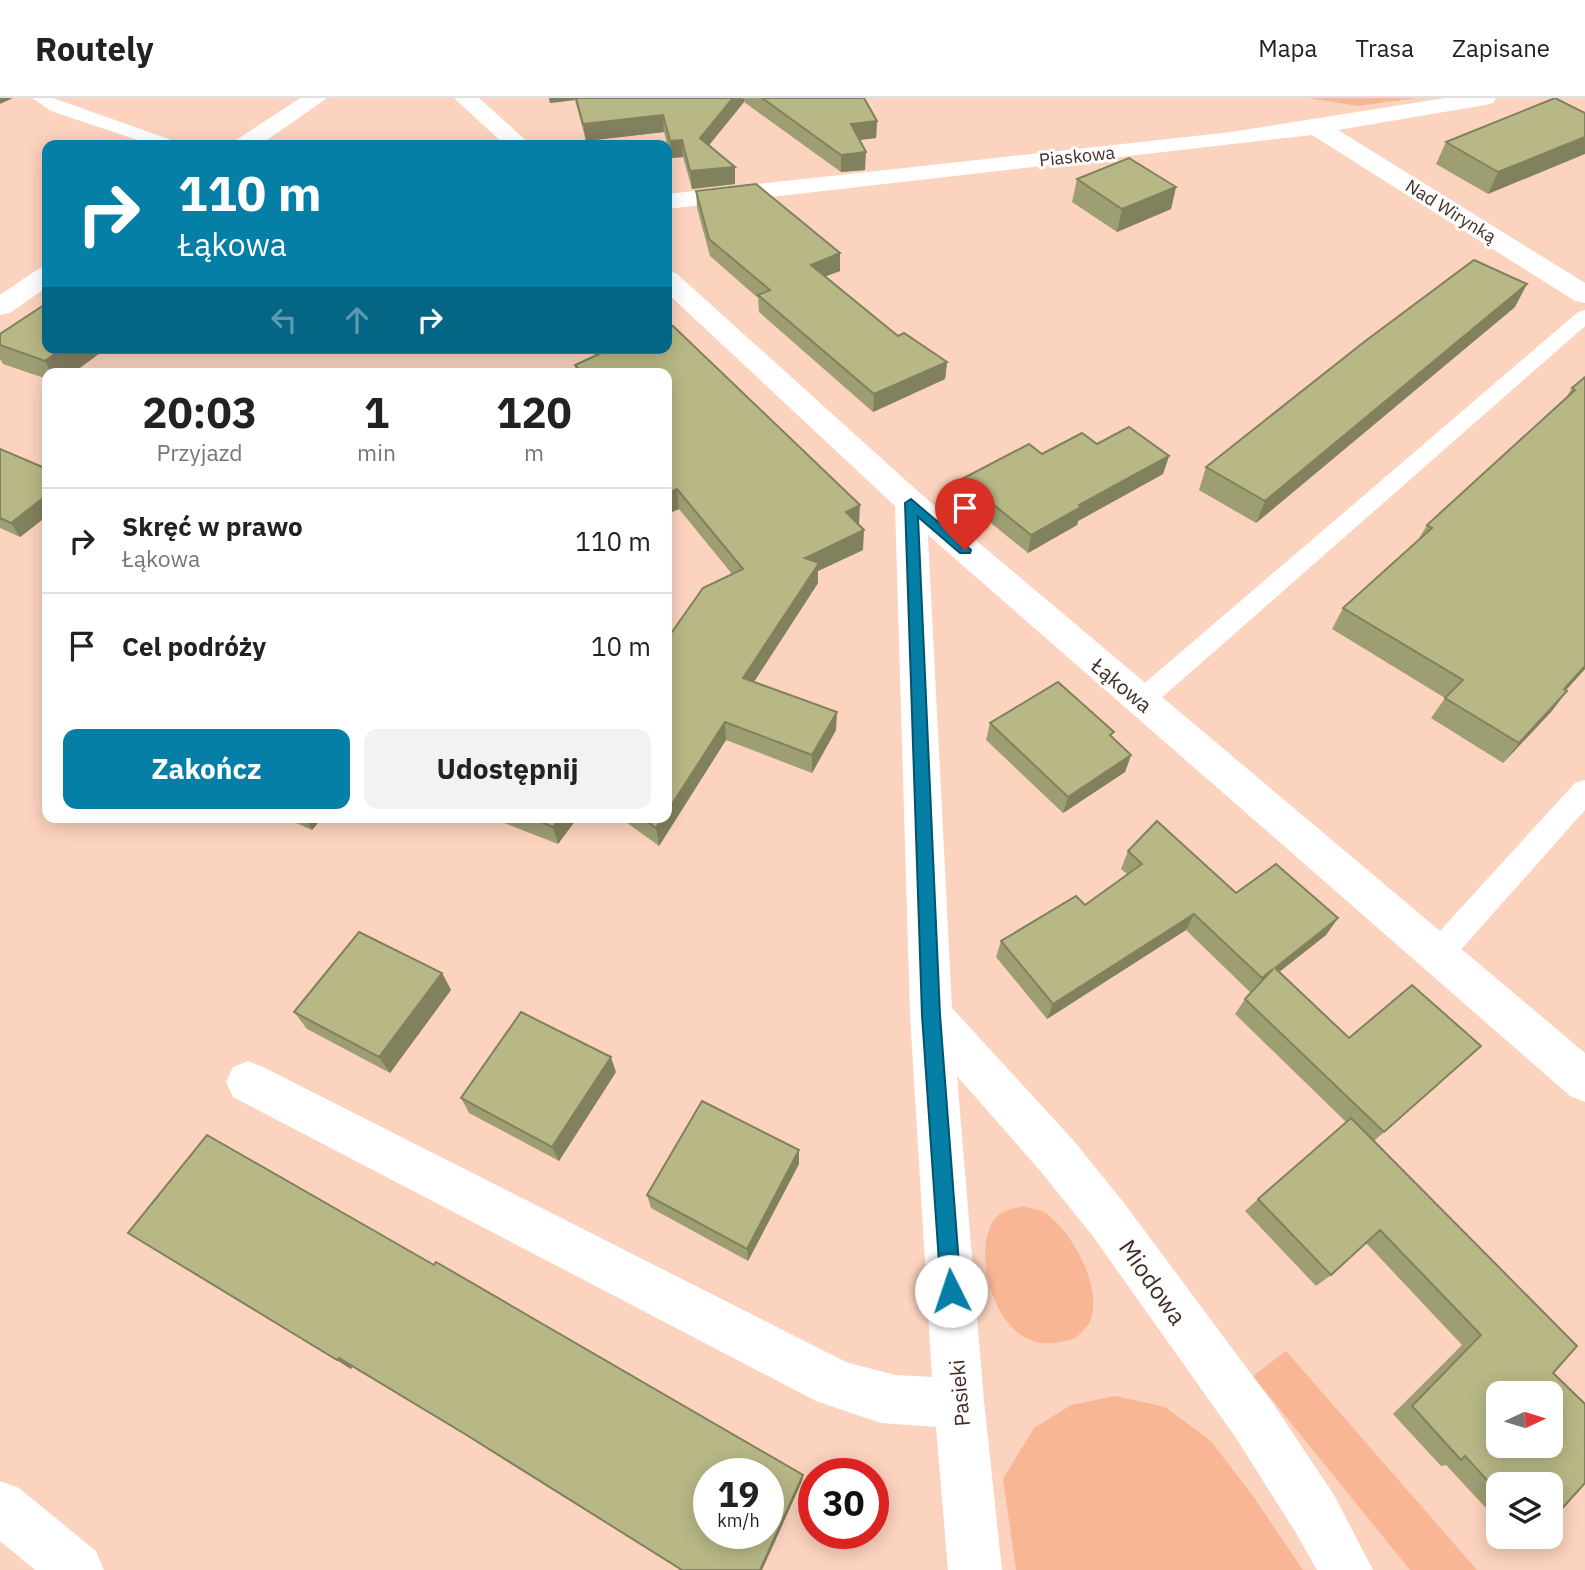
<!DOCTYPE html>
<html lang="pl">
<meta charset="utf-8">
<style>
body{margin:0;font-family:"IBM Plex Sans",sans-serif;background:#f2f2f2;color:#222;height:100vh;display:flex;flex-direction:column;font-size:26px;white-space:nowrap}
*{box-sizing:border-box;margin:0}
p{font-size:23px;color:#767676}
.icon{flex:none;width:38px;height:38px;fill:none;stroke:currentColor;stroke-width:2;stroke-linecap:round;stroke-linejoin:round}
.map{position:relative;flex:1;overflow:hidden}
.details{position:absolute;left:42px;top:270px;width:630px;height:455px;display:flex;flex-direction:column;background:#fff;border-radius:14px;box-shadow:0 4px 18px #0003}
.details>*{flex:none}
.guide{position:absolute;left:42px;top:42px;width:630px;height:214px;border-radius:14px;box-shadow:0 4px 18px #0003;background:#057fa6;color:#fff;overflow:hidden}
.needle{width:46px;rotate:86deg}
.controls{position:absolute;left:1486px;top:1283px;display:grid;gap:14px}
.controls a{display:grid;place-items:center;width:77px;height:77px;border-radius:14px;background:#fff;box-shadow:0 4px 18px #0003;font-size:35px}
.speed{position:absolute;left:693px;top:1360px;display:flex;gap:14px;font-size:35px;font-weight:700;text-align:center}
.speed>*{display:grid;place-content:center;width:91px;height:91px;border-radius:50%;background:#fff;box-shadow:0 4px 18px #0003;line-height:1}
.speed small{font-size:18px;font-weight:400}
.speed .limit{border:10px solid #d22;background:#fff;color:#111}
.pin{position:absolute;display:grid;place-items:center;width:60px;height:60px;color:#fff;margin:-72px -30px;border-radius:50% 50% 50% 0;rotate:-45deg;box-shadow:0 0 7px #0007}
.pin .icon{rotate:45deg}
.me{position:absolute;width:77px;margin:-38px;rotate:356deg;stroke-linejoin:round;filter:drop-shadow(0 0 5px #0008)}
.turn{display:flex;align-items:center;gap:24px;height:147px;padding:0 21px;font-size:32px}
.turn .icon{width:91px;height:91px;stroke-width:2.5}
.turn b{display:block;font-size:49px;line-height:60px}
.lanes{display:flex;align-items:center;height:66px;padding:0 21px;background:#0003;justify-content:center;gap:35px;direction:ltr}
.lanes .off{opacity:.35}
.eta{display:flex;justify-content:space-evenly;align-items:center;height:119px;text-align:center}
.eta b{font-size:42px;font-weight:700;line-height:49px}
.primary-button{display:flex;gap:14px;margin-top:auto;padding:14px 21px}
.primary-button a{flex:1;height:80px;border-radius:14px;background:#057fa6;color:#fff;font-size:28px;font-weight:700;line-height:80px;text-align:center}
.primary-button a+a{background:#f2f2f2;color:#222}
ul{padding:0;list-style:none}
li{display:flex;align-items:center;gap:21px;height:105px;padding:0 21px;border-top:2px solid #e0e0e0}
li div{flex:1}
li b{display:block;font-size:26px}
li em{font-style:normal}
header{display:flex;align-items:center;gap:42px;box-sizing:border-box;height:98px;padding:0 35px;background:#fff;border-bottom:2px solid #e0e0e0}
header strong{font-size:33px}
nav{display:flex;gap:38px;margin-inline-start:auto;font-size:24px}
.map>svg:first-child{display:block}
.green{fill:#f9b694}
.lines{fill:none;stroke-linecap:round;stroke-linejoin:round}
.service{fill:#fff;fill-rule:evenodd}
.minor{fill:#fff;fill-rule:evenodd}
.wall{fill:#9e9e73}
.shaded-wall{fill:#81815e}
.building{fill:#b8b886;stroke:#81815e;stroke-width:2;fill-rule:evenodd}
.route{fill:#057fa6;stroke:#03536c;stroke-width:2}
.labels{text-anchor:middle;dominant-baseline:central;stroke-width:6;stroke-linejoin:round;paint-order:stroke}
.far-street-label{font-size:18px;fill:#422e24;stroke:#fefefe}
.street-label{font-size:21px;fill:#422e24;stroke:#fefefe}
.near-street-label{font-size:24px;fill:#422e24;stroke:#fefefe}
</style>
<header>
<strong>Routely</strong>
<nav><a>Mapa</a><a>Trasa</a><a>Zapisane</a></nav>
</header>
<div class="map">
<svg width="1585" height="1472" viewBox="0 0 1585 1472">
<rect width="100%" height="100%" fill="#fcd3bf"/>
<g class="green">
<path d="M1309,0h107l-58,8z"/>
<path d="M1023,1108c6,2 15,3 21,6 27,17 58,74 47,106 -1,6 -8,13 -12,17 -5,5 -13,6 -20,7 -67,16 -95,-109 -56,-130 6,-3 14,-4 20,-6z"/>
<path d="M1286,1253l191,219h-67l-157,-194z"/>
<path d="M1116,1298l49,11 46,34 44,58 48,71h-287l-13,-91 31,-51 37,-23z"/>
</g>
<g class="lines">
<g class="service">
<path d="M32,0h21l121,43 3,4h-25l-101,-34z"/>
<path d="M1585,212v16l-435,382 -9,3 -9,-3 -4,-7 4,-7 446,-382z"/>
<path d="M1585,682v30l-136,153 -11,4 -11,-4 -4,-9 4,-9 148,-162z"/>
</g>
<g class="minor">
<path d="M300,0h27l-67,47h-28l4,-5z"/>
<path d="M454,0h25l52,47h-26z"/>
<path d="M1445,0h51l-3,5 -8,2 -147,25 247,153v20l-10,-2 -263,-166 -645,74v-15l564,-62z"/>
<path d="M47,169v20l-37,26 -10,2v-20l38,-26z"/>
<path d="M667,173l9,2 246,222 663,558v49l-15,-6 -642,-561 24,473 122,133 50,62 148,199 62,93 39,75h-56l-21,-37 -60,-95 -144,-203 -50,-62 -85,-97 27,325 18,169h-54l-12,-143 -55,-4 -65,-22 -583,-304 -7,-15 7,-15 15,-6 15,6 583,295 49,13 37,2 -22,-362 -15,-509 -228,-213z"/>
<path d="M0,1383l19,7 77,63 8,19h-69l-35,-29z"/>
</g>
</g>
<g class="wall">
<path d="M549,0h315l13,23 -1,17 -17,2 6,30 -24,2 -97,-70 -35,43 26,22v17l-43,5 -9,-32 -12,1 -7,-26 -78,9 -11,-41 -25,3z"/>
<path d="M1585,15l-97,81 -52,-30 10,-22z"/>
<path d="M1077,81l99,8 -5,22 -54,23 -45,-30z"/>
<path d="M696,93l144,62v18l-15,5 73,60 49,26 -2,17 -72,33 -114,-100 -1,-14 -48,-42 -13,-48z"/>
<path d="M1515,209l-259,216 -57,-33 7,-23z"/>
<path d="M0,236l73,39h-26v6l-44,-15 -3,-5z"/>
<path d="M589,250h78l192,176 4,26 -45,21v12l-64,99 82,48 -24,43 -86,-33 -67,106 -40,-29h48l65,-243 -53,-65 -9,4 -3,-4v-136h-91l-1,-8 21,-9z"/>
<path d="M1585,279v292l-19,21 1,1 -16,21 -48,51 -72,-45 14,-20 -113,-69 11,-21 75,-68 9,-15 139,-127 6,-10z"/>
<path d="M1097,346l72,12 -6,18 -85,47 -1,4 -49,28 -69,-56 3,-18 80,-25z"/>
<path d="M0,351l47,20v47l-27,21 -20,-9z"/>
<path d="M990,625l122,14 19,18 -6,17 -62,41 -77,-73z"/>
<path d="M282,719h41l-11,13z"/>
<path d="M489,719h89l-20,27z"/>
<path d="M1128,753l108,42 102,25 -12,17 -47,37 70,66 132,8 -107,95 179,232 -55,111v37l-52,-56 -5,1 -48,-52 69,-69 -96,-102 -35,32 -15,11 -71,-75 13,-12 88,-77 -111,-108 10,-15 6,-6 -65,-63 -139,89 -51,-62 5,-16 84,-36 42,-31 -6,-5z"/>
<path d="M442,875l9,17 -61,83 -83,-44 -13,-17z"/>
<path d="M616,974l-57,89 -90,-48 -8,-15z"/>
<path d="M799,1066l-51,97 -97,-53 -4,-13z"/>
<path d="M128,1135l675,242 -1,6 -40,89h-81l-206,-129 -123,-74 -1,2z"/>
<path d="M1512,1438h21l-18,4z"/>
</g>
<g class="shaded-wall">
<path d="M0,0h13l-13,6z"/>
<path d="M549,0h26v2l-25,3z"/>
<path d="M733,0h11v4l-43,53 -1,-17z"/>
<path d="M663,17l1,17 -78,9 -3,-17z"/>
<path d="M877,23l-1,17 -25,3v-17z"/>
<path d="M1585,39v17l-97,40 10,-22z"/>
<path d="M682,42l1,17 -12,1 -1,-17z"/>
<path d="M866,54l-1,18 -24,2v-17z"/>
<path d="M735,69v17l-43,5 -2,-18z"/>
<path d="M1176,89l-5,22 -54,23 5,-23z"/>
<path d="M840,155v18l-29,11v-17z"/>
<path d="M1527,186l-12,23 -259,216 9,-22z"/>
<path d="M63,250h44l-34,25h-21l-7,-12z"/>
<path d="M947,264l-2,17 -72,33 1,-18z"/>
<path d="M1169,358l-6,18 -85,47 -1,4 -49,28 3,-18 48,-30z"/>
<path d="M677,391l2,20 -9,4 -2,-20z"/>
<path d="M47,397v21l-27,21 -9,-14z"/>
<path d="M860,407l-1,20 -13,-13z"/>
<path d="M864,432l-1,20 -45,21v12l-74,114 -1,-19 62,-120z"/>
<path d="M1585,568v3l-37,41 16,-21z"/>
<path d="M1567,593l-16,21 -48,51 16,-20z"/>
<path d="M837,614l-1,18 -24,43v-18z"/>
<path d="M725,624l1,18 -67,106 -3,-18 7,-11h4v-5z"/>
<path d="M1131,657l-6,17 -62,41 5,-16z"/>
<path d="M305,719h18l-11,13z"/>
<path d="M560,719h18l-20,27 -5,-17z"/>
<path d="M1194,816l-8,16 -139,89 6,-15z"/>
<path d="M1338,820l-12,17 -62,49 11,-16z"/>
<path d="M442,875l9,17 -61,83 -11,-16z"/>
<path d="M611,959l5,15 -57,89 -7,-14z"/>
<path d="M799,1052v14l-51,97 -1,-12z"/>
<path d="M339,1260l13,9 -1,2 -14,-9z"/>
<path d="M803,1377l-1,6 -40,89h-2z"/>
</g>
<g class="building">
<path d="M576,0h157l-33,40 35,29 -45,4 -8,-31 -12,1 -7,-26 -80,9z"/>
<path d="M762,0h102l13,23 -26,3 15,28 -25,3z"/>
<path d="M1555,0l30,15v24l-87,35 -52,-30z"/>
<path d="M1129,60l47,29 -54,22 -45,-30z"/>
<path d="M756,86l84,69 -29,12 87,71 6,-3 43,29 -73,32 -116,-99 12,-5 -61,-51 -13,-48z"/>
<path d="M1474,162l53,24 -262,217 -59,-34 158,-125z"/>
<path d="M47,205v45h16l-18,13 -45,-16v-11z"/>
<path d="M673,228l187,179 -14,7 18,18 -59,28 14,5 -76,115 94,34 -25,43 -87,-33 -58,90v-173l36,-51 40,-19 -66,-80 -9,4 -1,-1v-119h-84l-8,-8 33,-15 -2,-2h61v-20z"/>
<path d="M1585,279v289l-21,23 3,2 -48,52 -74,-45 18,-18 -120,-72 89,-80 -5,-3 148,-135 -3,-2z"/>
<path d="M1129,329l40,29 -90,49 2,2 -50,28 -69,-56 67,-35 13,10 40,-21 15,11z"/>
<path d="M0,351l47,20v26l-36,28 -11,-5z"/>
<path d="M1058,584l56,50 -4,3 21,20 -63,42 -78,-74z"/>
<path d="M529,719h31l-7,10z"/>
<path d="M641,719h22l-7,11z"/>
<path d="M1157,723l79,72 40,-29 62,54 -63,50 74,70 63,-53 69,61 -97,86 -139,-133 28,-30 -11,9 -68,-64 -141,90 -52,-63 75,-45 9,9 57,-41 -14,-13z"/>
<path d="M359,834l83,41 -63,84 -85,-45z"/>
<path d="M521,914l90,45 -59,90 -91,-49z"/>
<path d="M702,1003l97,49 -52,99 -100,-54z"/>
<path d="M1351,1020l226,228 -24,27 32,31v79l-35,39v-38h-52v8l-33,-36 -4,4 -49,-54 69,-71 -101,-105 -49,45 -73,-76zM1498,1295h52v53h-52z"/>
<path d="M207,1037l227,130 2,-3 367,213 -43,95h-78l-217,-136 -126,-76 -2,2 -209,-127zM709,1376h59v59h-59z"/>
</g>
<path class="route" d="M911,401l60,51 -1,3h-10l-42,-36 22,498 21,276 -3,7 -7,3 -7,-3 -3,-7 -19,-276 -17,-512z"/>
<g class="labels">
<g class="far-street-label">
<text transform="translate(1077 58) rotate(-6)">Piaskowa</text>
<text transform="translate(1451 113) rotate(32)">Nad Wirynką</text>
</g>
<g class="street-label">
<text transform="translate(1122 587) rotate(40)">Łąkowa</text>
<text transform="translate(959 1295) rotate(-95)">Pasieki</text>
</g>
<g class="near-street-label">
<text transform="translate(1153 1184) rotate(55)">Miodowa</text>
</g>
</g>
</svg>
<div class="controls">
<a><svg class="needle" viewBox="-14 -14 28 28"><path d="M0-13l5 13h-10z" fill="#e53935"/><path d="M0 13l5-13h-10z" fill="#767676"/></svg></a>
<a><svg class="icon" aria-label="layers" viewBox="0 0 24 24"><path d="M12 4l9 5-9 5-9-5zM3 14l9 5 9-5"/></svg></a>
</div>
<div class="speed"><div>19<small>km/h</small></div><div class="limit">30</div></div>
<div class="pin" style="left:965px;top:452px;background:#d93025"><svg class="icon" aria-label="arrive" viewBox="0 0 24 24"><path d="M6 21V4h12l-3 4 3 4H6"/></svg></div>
<svg class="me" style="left:951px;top:1193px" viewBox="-20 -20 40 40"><circle r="19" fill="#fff"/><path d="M0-13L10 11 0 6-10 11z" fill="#057fa6"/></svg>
<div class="guide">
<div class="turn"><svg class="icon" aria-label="right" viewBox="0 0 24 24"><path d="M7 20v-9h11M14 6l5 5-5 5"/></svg><div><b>110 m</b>Łąkowa</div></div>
<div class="lanes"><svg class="icon off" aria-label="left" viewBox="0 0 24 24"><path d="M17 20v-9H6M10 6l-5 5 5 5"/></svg><svg class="icon off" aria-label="ahead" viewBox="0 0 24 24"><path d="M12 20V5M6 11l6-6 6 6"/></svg><svg class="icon" aria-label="right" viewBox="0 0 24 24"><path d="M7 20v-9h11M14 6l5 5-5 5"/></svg></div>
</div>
<section class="details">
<div class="eta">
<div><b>20:03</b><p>Przyjazd</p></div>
<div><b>1</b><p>min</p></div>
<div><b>120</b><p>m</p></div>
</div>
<ul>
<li><svg class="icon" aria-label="right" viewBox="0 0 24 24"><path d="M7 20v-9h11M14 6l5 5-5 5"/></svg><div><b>Skręć w prawo</b><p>Łąkowa</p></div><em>110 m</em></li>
<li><svg class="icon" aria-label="arrive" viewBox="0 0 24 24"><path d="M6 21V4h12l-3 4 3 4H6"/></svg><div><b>Cel podróży</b></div><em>10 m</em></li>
</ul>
<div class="primary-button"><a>Zakończ</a><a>Udostępnij</a></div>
</section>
</div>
